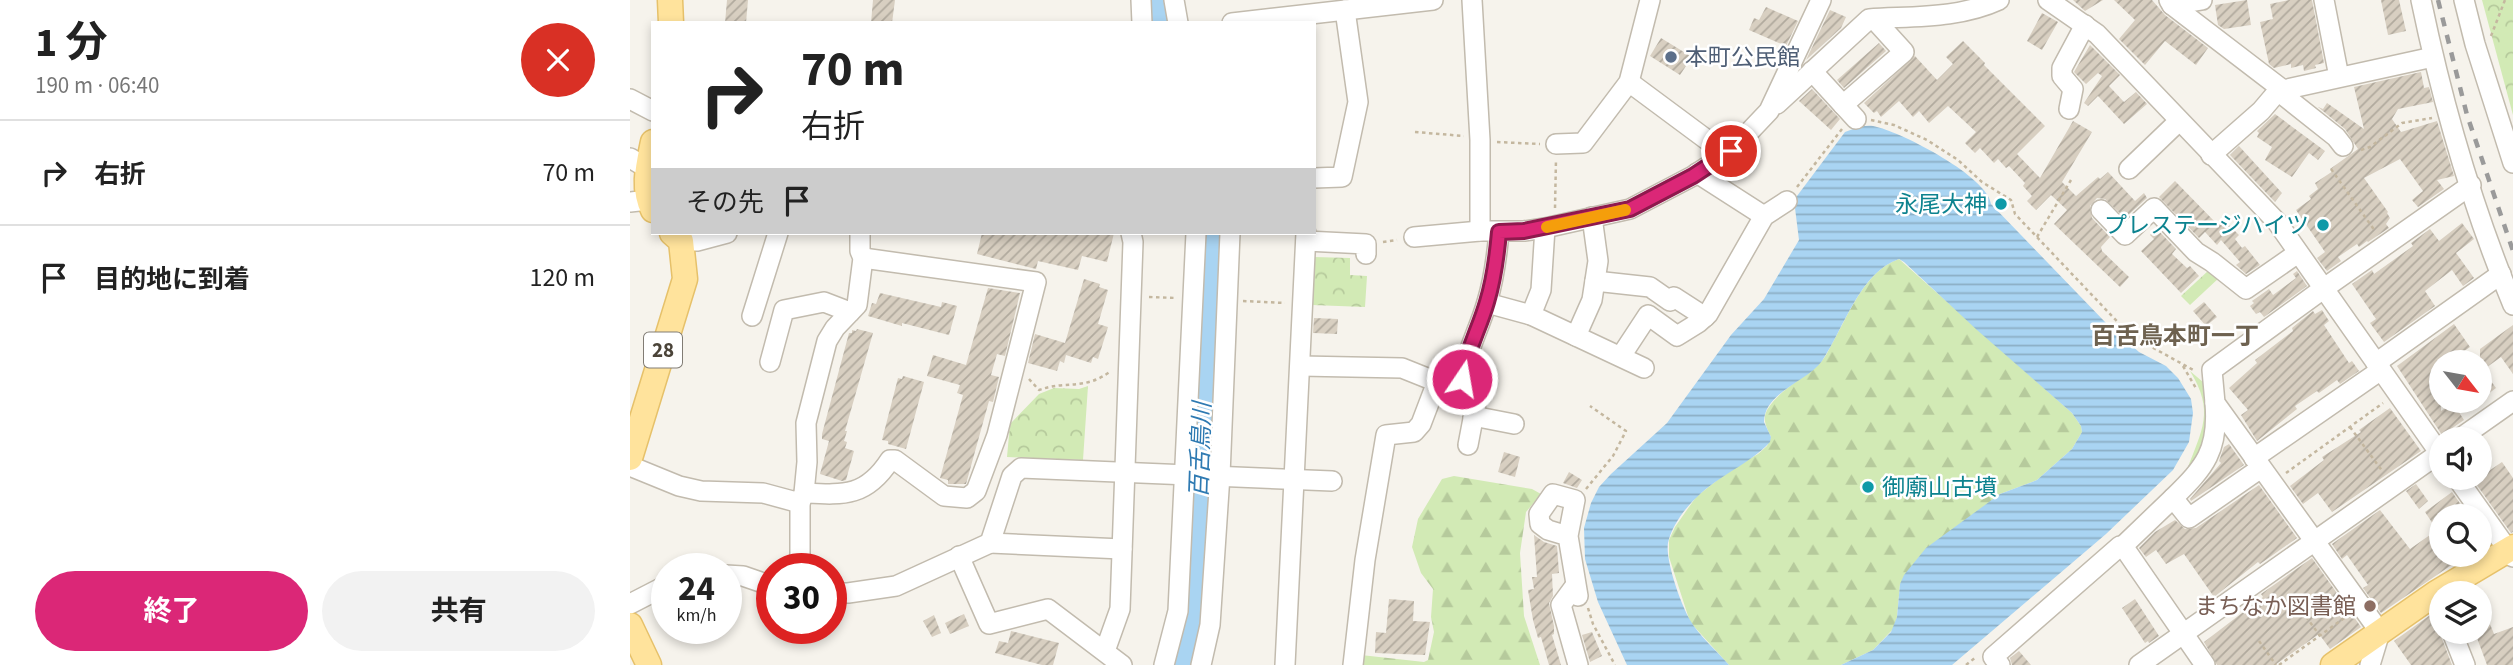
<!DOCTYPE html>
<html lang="ja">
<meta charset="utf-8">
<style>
body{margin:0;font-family:"Source Sans 3","Noto Sans JP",sans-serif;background:#f2f2f2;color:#222;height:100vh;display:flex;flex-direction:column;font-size:26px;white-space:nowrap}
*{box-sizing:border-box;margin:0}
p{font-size:23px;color:#767676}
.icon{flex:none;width:38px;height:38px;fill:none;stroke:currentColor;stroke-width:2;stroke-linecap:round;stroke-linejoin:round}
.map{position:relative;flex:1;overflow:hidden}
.drawer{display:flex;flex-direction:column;background:#fff;width:630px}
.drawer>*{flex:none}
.banner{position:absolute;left:21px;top:21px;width:665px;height:214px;border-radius:0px;box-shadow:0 4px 10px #0003;background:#fff;color:#222;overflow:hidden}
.needle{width:46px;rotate:121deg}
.fabs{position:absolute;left:1799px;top:350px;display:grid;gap:14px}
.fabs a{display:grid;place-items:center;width:63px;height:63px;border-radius:50%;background:#fff;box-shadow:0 4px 10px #0003;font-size:35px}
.speed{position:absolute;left:21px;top:553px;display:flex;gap:14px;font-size:35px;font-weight:700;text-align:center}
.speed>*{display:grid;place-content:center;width:91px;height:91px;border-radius:50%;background:#fff;box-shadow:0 4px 10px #0003;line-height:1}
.speed small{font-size:18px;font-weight:400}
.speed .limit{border:10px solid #d22;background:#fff;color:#111}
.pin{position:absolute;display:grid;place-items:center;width:60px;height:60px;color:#fff;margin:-30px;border:4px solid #fff;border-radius:50%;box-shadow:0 2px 7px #0007}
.me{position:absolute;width:77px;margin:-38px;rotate:12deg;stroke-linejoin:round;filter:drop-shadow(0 0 5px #0008)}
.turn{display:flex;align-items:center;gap:24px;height:147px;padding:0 35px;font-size:32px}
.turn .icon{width:91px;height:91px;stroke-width:2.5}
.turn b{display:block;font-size:49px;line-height:60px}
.then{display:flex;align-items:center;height:66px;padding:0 35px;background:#0003;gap:14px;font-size:26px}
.round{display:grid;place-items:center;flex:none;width:74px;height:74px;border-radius:37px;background:#f2f2f2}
.overview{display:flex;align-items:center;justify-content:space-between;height:119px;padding:0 35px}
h1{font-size:42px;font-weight:700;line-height:52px}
.action{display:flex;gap:14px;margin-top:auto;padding:14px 35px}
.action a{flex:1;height:80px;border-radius:42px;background:#db2777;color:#fff;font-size:28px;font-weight:700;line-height:80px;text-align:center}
.action a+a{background:#f2f2f2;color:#222}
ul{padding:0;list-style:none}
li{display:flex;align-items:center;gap:21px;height:105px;padding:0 35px;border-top:2px solid #e0e0e0}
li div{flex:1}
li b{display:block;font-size:26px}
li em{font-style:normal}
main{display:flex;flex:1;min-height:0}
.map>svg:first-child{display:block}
.grass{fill:url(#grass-tufts)}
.forest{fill:url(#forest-firs)}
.park{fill:url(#park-crowns)}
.water{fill:url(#water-rules)}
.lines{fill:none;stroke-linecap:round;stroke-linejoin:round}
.river{stroke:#a9d4f2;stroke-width:24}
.building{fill:url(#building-hatch)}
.minor-casing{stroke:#c2bbae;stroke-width:22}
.major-casing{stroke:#e6c16a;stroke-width:27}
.path{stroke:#c4b79f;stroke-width:2.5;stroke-dasharray:3.5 3.5;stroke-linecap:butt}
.minor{stroke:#fff;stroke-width:19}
.major{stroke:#ffe39c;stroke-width:24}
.rail{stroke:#9a9a9a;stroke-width:4.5;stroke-dasharray:9 9;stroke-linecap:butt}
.route-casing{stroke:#8e194d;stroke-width:18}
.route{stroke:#db2777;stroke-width:12}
.slow{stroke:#f59e0b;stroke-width:12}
.service-dot{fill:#5c6f8a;stroke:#fff;stroke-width:2.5}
.culture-dot{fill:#0f9aa8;stroke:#fff;stroke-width:2.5}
.education-dot{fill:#8d6e63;stroke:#fff;stroke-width:2.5}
.labels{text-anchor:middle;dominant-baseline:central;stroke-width:5;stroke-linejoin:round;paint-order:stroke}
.shield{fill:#fff;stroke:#817c74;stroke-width:2}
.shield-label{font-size:21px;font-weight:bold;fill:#4b4439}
.service-label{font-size:23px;fill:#4e5e75;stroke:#fff;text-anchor:start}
.culture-label{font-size:23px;fill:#0d838f;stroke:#fff;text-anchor:end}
.education-label{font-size:23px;fill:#785e54;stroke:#fff;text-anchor:end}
.neighbourhood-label{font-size:24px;font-weight:bold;fill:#6e6250;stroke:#fff}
.water-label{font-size:24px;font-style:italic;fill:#2e7ab2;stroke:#fff}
</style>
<main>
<section class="drawer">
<div class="overview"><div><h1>1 分</h1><p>190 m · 06:40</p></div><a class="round" style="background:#d93025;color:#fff"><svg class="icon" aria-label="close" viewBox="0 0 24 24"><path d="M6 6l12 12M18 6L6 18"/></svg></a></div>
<ul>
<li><svg class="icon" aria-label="right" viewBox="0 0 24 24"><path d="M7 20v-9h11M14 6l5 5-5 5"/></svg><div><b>右折</b></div><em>70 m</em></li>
<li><svg class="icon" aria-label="arrive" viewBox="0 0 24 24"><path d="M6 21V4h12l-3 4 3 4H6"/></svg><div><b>目的地に到着</b></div><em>120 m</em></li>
</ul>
<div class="action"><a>終了</a><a>共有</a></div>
</section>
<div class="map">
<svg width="1883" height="665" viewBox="0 0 1883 665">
<defs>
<pattern id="grass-tufts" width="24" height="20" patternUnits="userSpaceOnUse" patternTransform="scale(1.75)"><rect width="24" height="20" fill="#d2eab5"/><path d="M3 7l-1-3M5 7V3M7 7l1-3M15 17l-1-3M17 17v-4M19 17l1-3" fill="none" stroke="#b6ca9c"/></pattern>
<pattern id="forest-firs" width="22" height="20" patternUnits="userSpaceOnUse" patternTransform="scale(1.75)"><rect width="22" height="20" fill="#d2eab5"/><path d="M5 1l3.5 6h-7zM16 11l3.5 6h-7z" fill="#b6ca9c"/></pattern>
<pattern id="park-crowns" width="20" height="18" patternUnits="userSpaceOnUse" patternTransform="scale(1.75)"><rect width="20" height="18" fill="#d2eab5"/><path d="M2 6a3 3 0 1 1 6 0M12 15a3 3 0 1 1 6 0" fill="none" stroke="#b6ca9c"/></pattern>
<pattern id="water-rules" width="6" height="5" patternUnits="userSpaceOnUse" patternTransform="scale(1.75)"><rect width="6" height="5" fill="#a9d4f2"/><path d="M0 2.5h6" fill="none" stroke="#8caec5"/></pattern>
<pattern id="building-hatch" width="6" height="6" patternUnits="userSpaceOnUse" patternTransform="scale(1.75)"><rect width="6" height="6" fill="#d8cfc1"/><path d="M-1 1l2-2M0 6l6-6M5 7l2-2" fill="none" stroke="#b1aa9e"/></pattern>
</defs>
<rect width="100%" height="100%" fill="#f6f3ec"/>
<path class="grass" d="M1560,371l20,17c0,29 -2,59 -23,82 15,-41 28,-58 3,-99z"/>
<g class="forest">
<path d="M1269,259l173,154 9,13 1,6 -10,17 -35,31 -37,14 -100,90 -3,33 -3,11 -21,22 -32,15h-112l-39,-43 -21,-65v-17l6,-13 21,-30 34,-27 28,-16 9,-8 4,-9c-5,-11 -10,-19 -2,-30 12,-18 34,-28 49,-42 7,-6 11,-16 15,-23 17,-30 32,-71 66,-83z"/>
<path d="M824,476l78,13 9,5 -15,18 -6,41 4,63 16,49h-179v-10l63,7 4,-2 6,-28 -3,-15 2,-28 -12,-16 -9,-26 6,-28 24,-40z"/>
</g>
<g class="park">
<path d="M1852,0h31v115z"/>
<path d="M684,257l36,1v17l17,1 -2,31 -53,-2z"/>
<path d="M1579,270l11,7 -30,28 -9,-9z"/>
<path d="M458,386l-5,74 -76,-3 3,-33 29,-30 15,-6 25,1z"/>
</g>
<path class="water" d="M1231,126c5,0 11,-1 16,1 26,6 111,50 114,77l115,119 33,29 27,14 12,12 13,21 2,14 -4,29 -16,28 -67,64 -154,131h-111l32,-15 18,-18 6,-15 3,-33 4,-9 22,-27 74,-54 37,-14 35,-31 10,-17 -1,-6 -9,-13 -95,-83 -73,-68 -5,-3c-39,13 -55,69 -77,102 -15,21 -58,31 -58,61l7,15 -1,5c-20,22 -51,33 -73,55 -12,11 -26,30 -29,46 -3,17 13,62 22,77 9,16 27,31 39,45h-102l-29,-63 -13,-43 -1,-31 7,-25 8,-16 12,-13 56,-51 64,-88 33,-36 35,-59 -5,-40 51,-68z"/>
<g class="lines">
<g class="river">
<path d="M527,0l2,23"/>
<path d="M552,665l9,-32 5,-40 13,-360"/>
</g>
</g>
<g class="building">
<path d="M97,0h21l-2,23h-21z"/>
<path d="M243,0h22l-3,23h-21z"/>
<path d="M1443,0h30l-18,11z"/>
<path d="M1484,0h38l13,15 43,33 -12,17 -31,-24 -20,24 -26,-26 16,-19z"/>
<path d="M1617,0l4,25 -27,4 -6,-4 -3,-20z"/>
<path d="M1659,0h23l12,63 -9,2 1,3 -12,3 -1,-6 -12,3v-4l-17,4 -5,-4 -9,-42 13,-3 -3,-15z"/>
<path d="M1751,0h18l7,31 -18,4z"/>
<path d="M1136,7l32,14 -12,25 -37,-16 5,-12 5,2z"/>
<path d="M1200,10l16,7 -5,11 -35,32z"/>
<path d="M1412,13l16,9 -16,28 -15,-9z"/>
<path d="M1031,38l31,19 -12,18 -30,-19z"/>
<path d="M1333,41l22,22 -1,2 61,61 -28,28 23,24 33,-57 19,11 -30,50 14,14 22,-19 2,2 8,-7 27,29 9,-8 3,5 -22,20 -20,-19 -8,-1 -7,8 2,12 18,19 -9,10 1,4 27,26 -9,10 -66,-63 13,-14 -16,-15 -15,15 -9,-9 5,-5 -9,-10 2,-3 -16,-17 -3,2 -8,-9 -4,4 -14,-15 -5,5 -10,-10 11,-11 -28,-26 -19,17 -10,-12 -6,6 -14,-16 -18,16 -4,-6 -3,2 -10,-10 51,-47 22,24 16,-16 -7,-7z"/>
<path d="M1249,43l7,8 -42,37 -7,-8z"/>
<path d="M1460,45l30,30 -11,11 15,16 12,-10 11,12 -23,20 -26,-28 -10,10 -4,-3 18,-27 -4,-3 -12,11 -12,-12z"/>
<path d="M1791,72l3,16 5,-1 4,15 -35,7 -6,10 9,13 36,-11 17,55 -17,4 7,9 -26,18 -6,-7 11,-9 -23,-32 -36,19 24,34 -1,1 3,5 -4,6 3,4 -21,14 -1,-1 -8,6 -2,-3 -19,13 3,4 -14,10 -10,-13 8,-6 -29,-42 15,-11 -2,-3 9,-7 -3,-6 18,-12 -3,-2 28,-20 -13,-20 -27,-22 5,2 4,-6 37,26 -10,-42z"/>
<path d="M1182,89l28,30 -9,11 -32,-29z"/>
<path d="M1645,114l50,37 -7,9 -9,-7 -17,24 -27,-17 7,-13 -15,-10 2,-4 -2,-2z"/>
<path d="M1609,146l43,47 -7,9 -45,-47z"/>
<path d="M1545,181l42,43 2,-2 2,2 4,-3 14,14 -4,4 7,9 3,-2 15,19 -14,9 -10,-9 4,-3 -19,-22 -4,5 -12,-13 -6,6 -40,-41z"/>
<path d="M1832,223l12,16 -18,14 18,25 -11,8 -11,-16 -27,21 10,15 -51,36 -14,-19 6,-4 -24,-35 20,-14 2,4 39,-28 -2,-3 19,-14 9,12z"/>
<path d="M1527,229l19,20 -4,5 15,14 3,-2 9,10 -18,17 -40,-42 13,-12 -4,-4z"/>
<path d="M352,233h132l-7,29 -25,-6 -4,14 -40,-9 -2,8 -59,-15z"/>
<path d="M1667,271l10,15 -43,31 -4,-5 -4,2 -6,-8 4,-3 -2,-2 17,-12 4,6 23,-17 -3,-4z"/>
<path d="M454,279l16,5 -1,3 9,3 -10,34 10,3 -10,32 -5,-2 -2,6 -25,-8 -2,8 -4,-2 -3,10 -29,-8 7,-29 30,9z"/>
<path d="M358,288l32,5 -15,63 -8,-2 -6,21 8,2 -6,25 -4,-1 -23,83h-18v-4l-8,-2 23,-83 -6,-2 3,-8 -33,-9 6,-21 33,10z"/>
<path d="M250,293l61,14 1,-5 15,4 -8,29 -47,-12v3l-34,-10 4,-13 4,1z"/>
<path d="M1574,302l13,15 -11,9 -13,-15z"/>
<path d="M1692,310l7,11 -5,4 25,38 3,-2 7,10 -19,13 -3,-4 -18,13 -2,-2 -22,15 2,3 -40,32 -16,-26 7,-5 -19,-22 28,-25 -2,-3 38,-29 -1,-3 6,-5 15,-12 2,3z"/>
<path d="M684,318l24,1 -1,15 -24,-1z"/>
<path d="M1824,324l16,23 -21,15h-8v6l-10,7 10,15v21l12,-8 11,17 -22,15 -45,-69z"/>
<path d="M1883,325v49l-12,-17 -18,13 13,18 -16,12v-51z"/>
<path d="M227,329l16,4 -28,98h2l-3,10 3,1 -2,6 9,3 -8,29 -4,1 -22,-7 9,-33 -7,-2v-5l27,-101h3v-3l4,1z"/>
<path d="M273,376l21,6 -18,67 -18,-5v-3l-6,-1 16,-62 4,1z"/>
<path d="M1760,408l31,43 -89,61 -14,-19 -15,11 -13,-18 34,-26 -2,-3 39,-25 -2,-2z"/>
<path d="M1599,444l15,21 -53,36 -1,-2 31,-36 -2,-2 5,-14z"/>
<path d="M874,452l16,5 -5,20 -17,-5z"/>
<path d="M1872,462l11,16v54l-2,1 -37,-52z"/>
<path d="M939,472l13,8 -5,8 -14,-5z"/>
<path d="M1786,484l12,17 -9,8 -13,-18z"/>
<path d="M1629,485l38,53 -37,26 -2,-2 -44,35 -30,-43 -18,10 -10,-14 -10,7 -7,-9 16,-16 20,-12 10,9 11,-1z"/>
<path d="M1822,492l17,24h-28v39h10l5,7 -75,51 -18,-25 5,-3 -21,-30 -5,4 -10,-15 48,-34 30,39 27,-19 -12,-18z"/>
<path d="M904,535l10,7 13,4 2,27 -7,1 1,22 -4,7 5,23v8l-2,1 9,30h-12l-8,-28 -3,1 -5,-18 -5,-30 6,-1 -2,-12h5z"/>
<path d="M1682,558l49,69 -31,22 -11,-15 -44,31h-58l-13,-23 59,-45 -2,-3z"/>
<path d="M759,599l25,2 -1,20 17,1 -5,33 -50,-2 1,-21 10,1z"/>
<path d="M1505,599l24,37 -10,7 -1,-2 -3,2 -23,-35z"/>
<path d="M1850,599l14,35 19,-7v38h-26l-10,-27 -8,3 -4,-9h15z"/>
<path d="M1803,613l8,11v12l11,29h-41l-17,-24z"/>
<path d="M334,614l5,12 -19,8 -5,-11z"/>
<path d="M304,615l7,18 -9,4 -9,-16z"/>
<path d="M381,631l48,12 -6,22h-11l-47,-12 4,-12 9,2z"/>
<path d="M962,632l10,24 -12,6 -8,-27z"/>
<path d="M1389,651l12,14h-19l-2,-7z"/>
</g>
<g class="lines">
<g class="minor-casing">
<g id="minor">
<path d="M511,0l1,23"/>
<path d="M544,0l4,23"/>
<path d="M842,0l8,140v91"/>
<path d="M1418,0l49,34 180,188 164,233"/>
<path d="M1539,0l3,5 111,85 150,-33"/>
<path d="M1694,0l15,77"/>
<path d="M1791,0c21,101 52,209 92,305"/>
<path d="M1834,0l11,44 38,119"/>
<path d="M1542,5l30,-5"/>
<path d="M602,23l201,-23"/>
<path d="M1182,71l44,48"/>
<path d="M999,82l97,72"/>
<path d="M1648,91l58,46 7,9"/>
<path d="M0,99l23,12"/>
<path d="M1147,104l92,-85c43,-3 89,0 130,-19"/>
<path d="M1213,105l61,-53 -30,-33"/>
<path d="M1439,109l4,-20 -11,-13v-8l23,-43"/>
<path d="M926,144l27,-1 46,-61 21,-82"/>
<path d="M1581,155l50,-44 17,-20 5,-1"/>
<path d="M0,158l17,10"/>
<path d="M1499,169l50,-48"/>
<path d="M1067,173l67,43"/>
<path d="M684,178l28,-1 16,-75 -13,-92"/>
<path d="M0,202l18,-2"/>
<path d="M1471,210l24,25 29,-27 42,44 16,10 34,27 52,-36"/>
<path d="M784,237l66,-6h44l21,-3 85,-19 63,-33 38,-25 38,-40 52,-111"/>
<path d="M51,241h16l30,-8"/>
<path d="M676,241l60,3v10"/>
<path d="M965,281l55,6 20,14 4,-4 31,20"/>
<path d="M857,303l44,12 113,53"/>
<path d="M901,315l10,-25 4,-62"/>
<path d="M122,316l26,-83"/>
<path d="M946,336l16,-36 6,-39 -6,-44"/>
<path d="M991,356l27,-41 29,21 21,-13 10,-9 56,-98 23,-15"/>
<path d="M140,362l14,-52 40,-8 26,10"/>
<path d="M1746,363l125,-89"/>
<path d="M671,366l101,2 35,14"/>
<path d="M832,379l18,3 -12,63"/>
<path d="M843,416l41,8"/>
<path d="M1829,439l54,-38"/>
<path d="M1624,458l127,-88"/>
<path d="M0,466l49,20 22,5 62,2 37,10"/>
<path d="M1827,478l56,79"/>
<path d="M174,493c40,2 62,4 86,-33h5l49,36 23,2 9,-7 21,-56 39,-153 -173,-24"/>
<path d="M1543,498c32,-31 46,-48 42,-95"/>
<path d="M938,536l-20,-6 -8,-6 -1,-10 14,-20 22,6 -7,36 10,60"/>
<path d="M360,543l132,6"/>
<path d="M329,556l30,68 59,-15 74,56"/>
<path d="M170,569v-66l4,-10 3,-31 -1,-39 21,-82 8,-13 22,-23 6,-47 -3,-7v-18"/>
<path d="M96,575l17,1 29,10"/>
<path d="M945,586l-14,19 17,60"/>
<path d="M201,593h17l48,-7 94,-43 22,-67 9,-8 311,13"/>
<path d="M0,604l37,-19"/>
<path d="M1822,632l13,33"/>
<path d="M475,651l15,-42 13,-367 -2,-9"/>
<path d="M534,665l14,-54 18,-378"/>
<path d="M571,665l9,-40 10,-150 10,-242"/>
<path d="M655,665l21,-432"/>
<path d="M723,665l12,-105 21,-125 28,-3 7,-8 16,-42 25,-3c5,-30 17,-49 25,-77 7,-23 10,-47 12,-70"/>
<path d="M1370,665l-7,-8 127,-111h3"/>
<path d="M1509,665l302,-213"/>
<path d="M1575,665l-82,-119 50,-48 16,20 72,-50"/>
<path d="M1740,665l10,-33 -165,-229 -3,-33 111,-81 148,-104"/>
</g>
</g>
<g class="major-casing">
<g id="major">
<path d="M40,0l1,23"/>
<path d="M23,142c-5,24 -11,46 0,68"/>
<path d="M0,458l55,-179 -4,-38 -9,-8"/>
<path d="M0,625l19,40"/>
<path d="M1703,665l103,-72 77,-46"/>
</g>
</g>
<g class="path">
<path d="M1861,36l14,-36"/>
<path d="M1241,120l23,5 33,15 31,20 24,22 29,18 4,14 115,121 65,36"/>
<path d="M785,132l49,4"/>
<path d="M867,142l43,2"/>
<path d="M1731,150l9,-3 32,-24 30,-5"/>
<path d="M1701,169l44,62"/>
<path d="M1167,187l45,-58"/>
<path d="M925,208l1,-49"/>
<path d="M1407,237l34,-57"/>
<path d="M753,242l14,-2"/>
<path d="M519,297l28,1"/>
<path d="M613,301l42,2"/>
<path d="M1553,366l14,24"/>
<path d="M399,379l10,11c28,-10 45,1 72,-19"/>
<path d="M1720,427l33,45"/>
<path d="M1656,473l97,-70"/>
<path d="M956,489l27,-33 13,-25 -36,-25"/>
<path d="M958,608l5,16 22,41"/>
<path d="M1672,611l18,25"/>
<path d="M1629,641l17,24"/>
<path d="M1336,665l10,-8"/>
<path d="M1649,665l68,-49"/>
</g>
<use href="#minor" class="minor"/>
<use href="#major" class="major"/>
<path class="rail" d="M1808,0l29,115 46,136"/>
</g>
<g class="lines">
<g class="route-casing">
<path id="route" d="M832,379c5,-30 17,-49 25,-77 7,-23 10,-47 12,-70l25,-1 106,-22 63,-33 38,-25"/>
</g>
<use href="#route" class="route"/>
<path class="slow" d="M917,227l78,-17"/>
</g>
<circle class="service-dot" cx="1041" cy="57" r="7"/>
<g class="culture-dot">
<circle cx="1371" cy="204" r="7"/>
<circle cx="1693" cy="225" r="7"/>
<circle cx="1238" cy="487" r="7"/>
</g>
<circle class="education-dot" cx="1740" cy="606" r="7"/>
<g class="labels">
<rect class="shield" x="14" y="332.5" width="38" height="35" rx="5"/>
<g class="shield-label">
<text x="33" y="350">28</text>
</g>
<g class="service-label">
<text x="1055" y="57">本町公民館</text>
</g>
<g class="culture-label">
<text x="1357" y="204">永尾大神</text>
<text x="1679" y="225">プレステージハイツ</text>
<text x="1252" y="487" text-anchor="start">御廟山古墳</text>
</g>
<g class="education-label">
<text x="1726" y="606">まちなか図書館</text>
</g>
<g class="neighbourhood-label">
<text x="1545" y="336">百舌鳥本町一丁</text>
</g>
<g class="water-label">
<text transform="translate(571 450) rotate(-88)">百舌鳥川</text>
</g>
</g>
</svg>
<div class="fabs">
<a><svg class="needle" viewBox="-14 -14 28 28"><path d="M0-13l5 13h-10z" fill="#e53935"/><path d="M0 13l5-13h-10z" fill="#767676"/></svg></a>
<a><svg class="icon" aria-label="sound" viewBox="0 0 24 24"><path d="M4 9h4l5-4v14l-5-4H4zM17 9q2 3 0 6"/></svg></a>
<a><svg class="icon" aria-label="search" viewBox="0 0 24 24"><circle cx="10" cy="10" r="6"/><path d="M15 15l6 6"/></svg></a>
<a><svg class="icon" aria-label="layers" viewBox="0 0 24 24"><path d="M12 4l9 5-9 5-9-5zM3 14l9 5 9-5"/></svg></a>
</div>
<div class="speed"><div>24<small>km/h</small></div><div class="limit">30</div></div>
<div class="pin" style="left:1101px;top:151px;background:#d93025"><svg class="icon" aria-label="arrive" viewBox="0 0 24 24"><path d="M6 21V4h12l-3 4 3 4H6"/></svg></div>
<svg class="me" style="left:832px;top:379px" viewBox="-20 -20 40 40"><circle r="17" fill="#db2777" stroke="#fff" stroke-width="3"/><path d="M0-11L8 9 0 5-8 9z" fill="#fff"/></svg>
<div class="banner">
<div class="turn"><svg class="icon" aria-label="right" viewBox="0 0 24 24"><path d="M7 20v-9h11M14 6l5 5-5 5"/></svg><div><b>70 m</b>右折</div></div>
<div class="then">その先<svg class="icon" aria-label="arrive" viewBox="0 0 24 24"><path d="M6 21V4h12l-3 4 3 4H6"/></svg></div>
</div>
</div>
</main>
